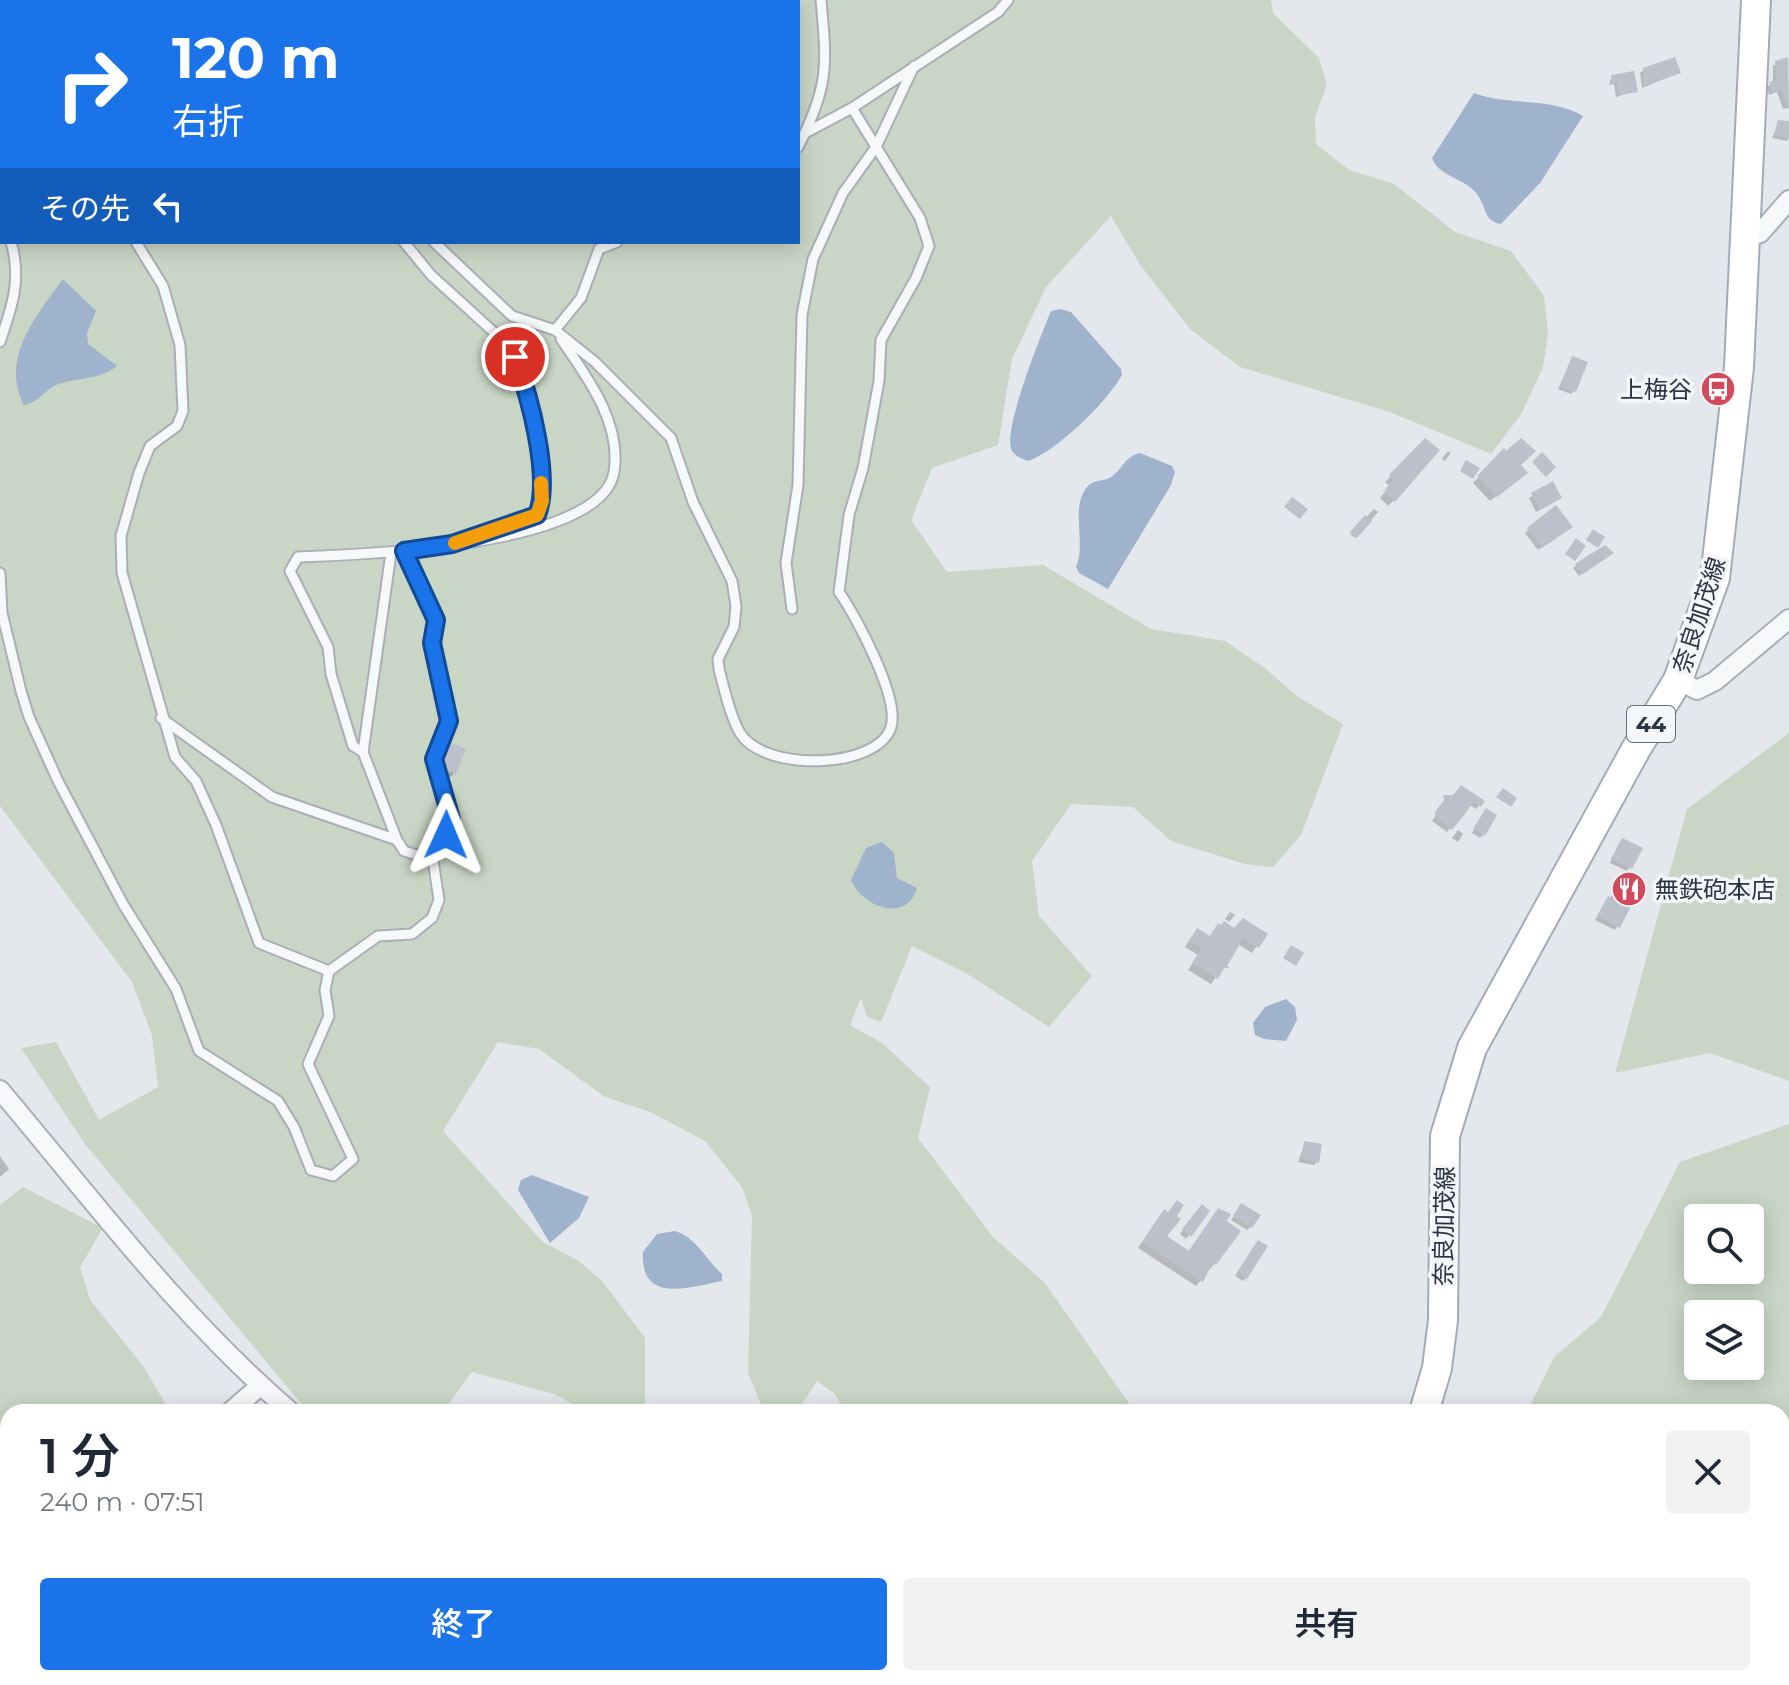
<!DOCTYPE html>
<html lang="ja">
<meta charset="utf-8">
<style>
body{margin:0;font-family:Montserrat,"Noto Sans JP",sans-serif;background:#f2f2f3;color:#1f2937;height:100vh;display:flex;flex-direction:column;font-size:30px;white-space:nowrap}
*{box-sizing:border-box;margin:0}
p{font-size:26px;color:#747a83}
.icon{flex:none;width:44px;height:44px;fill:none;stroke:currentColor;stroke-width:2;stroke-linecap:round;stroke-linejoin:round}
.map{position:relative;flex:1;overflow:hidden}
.details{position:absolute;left:0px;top:1404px;width:1790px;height:282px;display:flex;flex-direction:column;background:#fff;border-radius:24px 24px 0 0;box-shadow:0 4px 20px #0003}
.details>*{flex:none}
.guide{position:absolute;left:0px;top:0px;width:800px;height:244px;box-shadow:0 4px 20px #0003;background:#1a73e8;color:#fff;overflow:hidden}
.controls{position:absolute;left:1684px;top:1204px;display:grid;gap:16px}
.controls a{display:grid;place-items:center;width:80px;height:80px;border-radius:8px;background:#fff;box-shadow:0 4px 20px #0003;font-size:40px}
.pin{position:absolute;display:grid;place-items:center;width:68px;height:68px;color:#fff;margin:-34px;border:4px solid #fff;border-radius:50%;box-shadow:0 2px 8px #0007}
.me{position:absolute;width:88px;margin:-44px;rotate:1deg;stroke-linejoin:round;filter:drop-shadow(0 0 6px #0008)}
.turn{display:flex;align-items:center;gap:28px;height:168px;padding:0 40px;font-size:36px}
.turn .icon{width:104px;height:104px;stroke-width:2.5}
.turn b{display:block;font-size:56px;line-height:68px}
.then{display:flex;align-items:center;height:76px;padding:0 40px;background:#0003;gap:16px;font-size:30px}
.round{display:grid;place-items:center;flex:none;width:84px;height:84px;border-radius:8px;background:#f2f2f3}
.summary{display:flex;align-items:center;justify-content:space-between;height:136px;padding:0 40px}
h1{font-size:48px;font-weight:600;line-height:60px}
.cta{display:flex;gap:16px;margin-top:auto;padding:16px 40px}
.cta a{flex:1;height:92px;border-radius:8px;background:#1a73e8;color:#fff;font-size:32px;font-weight:600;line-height:92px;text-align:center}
.cta a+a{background:#f2f2f3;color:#1f2937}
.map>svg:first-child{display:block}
.green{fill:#c9d6c5;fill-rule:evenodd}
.water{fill:#9fb4cc}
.shadow{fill:#0003}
.building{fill:#bbc0ca}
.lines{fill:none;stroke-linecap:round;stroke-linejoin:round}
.service-casing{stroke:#a9aeb7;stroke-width:13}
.minor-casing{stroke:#a9aeb7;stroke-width:22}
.tertiary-casing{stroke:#a9aeb7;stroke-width:26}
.primary-casing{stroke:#a3abb8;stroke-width:32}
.service{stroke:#f7f8fa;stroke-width:9}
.minor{stroke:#f7f8fa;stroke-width:18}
.tertiary{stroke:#f7f8fa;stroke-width:22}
.primary{stroke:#fff;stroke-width:28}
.route-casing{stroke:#114b97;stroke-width:20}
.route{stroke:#1a73e8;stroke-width:14}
.slow{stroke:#f59e0b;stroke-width:14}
.labels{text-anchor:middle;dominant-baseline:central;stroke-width:7;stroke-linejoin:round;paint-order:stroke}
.shield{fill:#f4f6f9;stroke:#676e7b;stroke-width:2}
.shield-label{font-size:22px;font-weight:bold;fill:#2b3445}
.poi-label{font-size:24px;fill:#2b3445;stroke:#f4f6f9;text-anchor:end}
.street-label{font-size:24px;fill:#2b3445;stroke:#f4f6f9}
</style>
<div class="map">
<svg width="1789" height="1685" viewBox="0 0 1789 1685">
<rect width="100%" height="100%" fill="#e4e7ec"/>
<g class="green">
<path d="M0,0h1271l2,13 46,45 8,27 -12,32 1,27 33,26 45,14 61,48 56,19 33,45 4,37 -5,34 -21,46 -31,41 -101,-42 -150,-45 -50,-38 -49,-63 -30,-50 -65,71 -34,72 -14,86 -66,23 -21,52 36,52 96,-7 108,64 74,12 41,28 31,27 46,28 -42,111 -28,32 -28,-3 -74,-23 -38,-34 -62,-3 -39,57 7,55 53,60 -43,51 -80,-52 -57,-29 -31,76 -14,-5 -6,-19 -11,27 32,18 48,44 -12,51 75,99 52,46 90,129h-282l-9,-3 -10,-16 -17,-12 -20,31 -34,-3 -15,-36 4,-157 -10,-29 -37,-46 -55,-29 -45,-15 -66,-48 -41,-7 -55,89 100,111 36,19 24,21 42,56v74h-58l-33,-18 -82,-22 -30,40h-127l-11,-5 -219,-263 -64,-96 35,-6 43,78 59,-33 -6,-52 -20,-53 -132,-176zM2,2h796v240h-796z"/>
<path d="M1789,733v348l-79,-28 -95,20 72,-264z"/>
<path d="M1789,1124v506l-7,4v-222h-255l27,-55 47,-40 79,-155zM1698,1218h52v52h-52zM1698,1314h52v52h-52z"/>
<path d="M23,1187l80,41 -23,39 10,33 54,67 26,45h-162v266h657l-2,7h-663v-480z"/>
</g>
<g class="water">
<path d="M1474,93c33,13 79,4 109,23l-43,67 -39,41c-15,-3 -14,-11 -20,-23 -9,-23 -42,-22 -49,-43z"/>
<path d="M63,279l33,32 -9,22 1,11 29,22c-18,14 -34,11 -55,17 -15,3 -21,19 -38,22 -24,-47 12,-89 39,-126z"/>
<path d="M1060,309l11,3 50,57 1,6c-15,27 -65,76 -94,86 -6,-2 -13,-5 -16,-10 -11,-18 30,-118 39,-140z"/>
<path d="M1140,453l32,13 3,6 -4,13 -63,104 -29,-16 -3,-6c11,-25 -7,-60 12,-81 6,-7 16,-4 23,-9 12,-8 13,-20 29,-24z"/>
<path d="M882,842l12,11 3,25 20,10c-10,36 -55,19 -66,-8l15,-32z"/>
<path d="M1286,999l9,8 2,13 -11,21 -22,-2 -9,-4 -2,-12 12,-16z"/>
<path d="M532,1175l57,22 -10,21 -29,25 -32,-53 3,-10z"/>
<path d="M675,1231c21,6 31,29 47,43v7c-32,6 -82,24 -79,-29l14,-18z"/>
</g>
<g class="shadow">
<path d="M1786,59l3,49 -6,1 -6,-17 -8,3 -2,-8 6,-4v-17z"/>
<path d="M1644,70l34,3 -36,15 -2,-15z"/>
<path d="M1612,77l23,14 -19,6 -2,-13 -5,1z"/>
<path d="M1779,122l10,2 -1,17 -16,-3z"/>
<path d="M1572,358l2,33 -3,3 -13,-5z"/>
<path d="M1425,441l-31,59 -6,6 -8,-8 10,-12 -5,-4z"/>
<path d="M1504,451l14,14 2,13 -30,23 -17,-18z"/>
<path d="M1447,452h4l-6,9 -3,-2z"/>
<path d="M1552,484l4,17 -20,11 -7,-14z"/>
<path d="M1555,508l12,22 -29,20 -13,-17z"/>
<path d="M1374,509l4,3 -23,26 -5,-4z"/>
<path d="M1590,554l19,2 -30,20 -6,-8z"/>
<path d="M450,745l4,28 -3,4 -14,-6z"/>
<path d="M1445,800l37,2 -6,7 -7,-5 -22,28 -15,-11z"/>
<path d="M1483,814v21l-3,3 -8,-5z"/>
<path d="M1458,830l5,4 -5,8 -6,-4z"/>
<path d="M1619,843l21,6 -13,22 -17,-8z"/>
<path d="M1623,879l18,5 -26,46 -20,-10z"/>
<path d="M1230,912l5,3 -6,7 -4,-3z"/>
<path d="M1218,926l47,8 -13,19 -14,-9 -27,40 -23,-14 10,-15 -13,-8 7,-11 17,1z"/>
<path d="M1305,1143l12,19 -3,3 -16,-3z"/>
<path d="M0,1156l9,13 -9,8z"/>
<path d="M1238,1209l13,18 -4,3 -16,-10z"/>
<path d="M1199,1210l8,1 -21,28 -6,-5z"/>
<path d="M1159,1217l5,19 24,16 25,-35 11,4 -10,43 -18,22 -58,-38z"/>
<path d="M1255,1246l-9,32 -3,3 -8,-5z"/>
</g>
<g class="building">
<path d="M1675,57l6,16 -37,13 -1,-18z"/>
<path d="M1788,57l1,49 -2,1 -6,-17 -8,3 -4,-11 7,-2 -1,-19z"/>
<path d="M1634,71l4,21 -19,3 -2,-13 -5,1 -1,-8z"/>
<path d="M1778,120l11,1v17l-15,-3z"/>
<path d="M1572,356l16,6 -12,30 -16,-6z"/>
<path d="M1425,438l15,12 -45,52 -11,-11 10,-12 -5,-4z"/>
<path d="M1521,438l15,13 -15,14 7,8 -31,24 -20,-21 27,-28 2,3z"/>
<path d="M1542,452l14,15 -10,10 -14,-15z"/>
<path d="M1466,460l14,8 -7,11 -13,-8z"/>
<path d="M1553,481l9,17 -22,12 -9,-17z"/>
<path d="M1292,497l16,12 -8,10 -16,-12z"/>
<path d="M1556,505l17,22 -31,21 -15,-20z"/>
<path d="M1365,515l7,6 -15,17 -7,-6z"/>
<path d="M1593,529l12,8 -7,11 -12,-8z"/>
<path d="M1576,538l10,8 -11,15 -10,-7z"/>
<path d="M1605,545l9,8 -31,21 -8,-10z"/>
<path d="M449,742l17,7 -10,25 -17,-7z"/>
<path d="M1461,785l24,16 -4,6 -7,-5 -22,28 -17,-13v-5l9,-12 -1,-5h10z"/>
<path d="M1503,788l14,10 -6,9 -15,-10z"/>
<path d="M1486,808l11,7 -12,21 -12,-7z"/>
<path d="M1622,838l21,10 -11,21 -21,-10z"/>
<path d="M1626,873l18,10 -12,22 -18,-9z"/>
<path d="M1608,896l22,12 -10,20 -23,-12z"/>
<path d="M1243,918l25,16 -9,14 -16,-9 -16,27 3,2h-6l-6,11 -26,-16 10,-15 -13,-7 8,-13 13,8 8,-13 3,2 3,-4 10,7z"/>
<path d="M1291,945l13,8 -8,13 -13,-8z"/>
<path d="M1304,1141l18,3 -3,19 -18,-4z"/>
<path d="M1177,1200l7,5 -7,11 4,3 -14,17 22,15 29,-43 13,6 -4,7 14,10 -25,34 -4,-2 -9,19 -61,-40 22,-33 4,3z"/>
<path d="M1241,1203l20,12 -9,13 -19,-12z"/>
<path d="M1202,1204l8,7 -19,26 -9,-8z"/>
<path d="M1258,1240l10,6 -21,33 -10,-7z"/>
</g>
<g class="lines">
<g class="service-casing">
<g id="service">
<path d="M41,0l2,2"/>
<path d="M271,0l1,2"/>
<path d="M300,0l1,2"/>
<path d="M342,0l1,2"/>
<path d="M464,0v2"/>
<path d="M69,2v-2"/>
<path d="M668,2l1,-2"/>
<path d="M0,91l2,12"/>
<path d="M805,133l47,-25 146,-96 10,-12"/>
<path d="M798,147c31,-61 29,-80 23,-147"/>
<path d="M136,242l27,44 17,59 3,66 -6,15 -27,20 -11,27 -18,63 1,37 53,184 21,24 20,44 43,118 70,28 49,-35 34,-2 20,-16 7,-18 -6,-40 -29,-9 -7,-11"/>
<path d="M404,242l27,33 67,61 17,21 19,71 8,73 -5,14 -63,22"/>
<path d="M434,242l78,74 43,14 40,32 76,76 22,64 39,79 4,25 -2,21 -16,32 1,10c5,19 11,47 21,64 25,40 138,36 151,-6 9,-29 -35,-111 -52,-135l10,-77 14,-47 16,-87 2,-41 35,-62 13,-32 -9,-28 -68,-110"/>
<path d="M555,330l26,-32 18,-49 18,-7"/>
<path d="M0,342c12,-35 22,-63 11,-100"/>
<path d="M404,551l32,69 -4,23 17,78 -15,38 17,60 -18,41"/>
<path d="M0,573l2,40 19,78 8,26 29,64 65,123 53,85 23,62 79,50 16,26 17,43 22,6 20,-17 -45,-95 21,-48 -4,-26 4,-19"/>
<path d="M792,609l-6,-46 12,-78 4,-170 11,-56 30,-66 33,-46 38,-81"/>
<path d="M161,718l111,79 125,43 -34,-88 -10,-6 -22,-72 -3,-27 -38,-76 8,-14c60,-2 304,-10 316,-85 8,-49 -27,-95 -53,-133"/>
<path d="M363,752l28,-199"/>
</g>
</g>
<g class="minor-casing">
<g id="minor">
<path d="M1743,240l17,-7 29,-33"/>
<path d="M1678,680l19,10 18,-9 74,-62"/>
<path d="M0,1090c93,110 181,228 291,322"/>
<path d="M230,1412l30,-26"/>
<path d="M720,1678l9,7"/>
<path d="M1399,1685l2,-7"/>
</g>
</g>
<g class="tertiary-casing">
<path id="tertiary" d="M1782,1675l7,1"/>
</g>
<g class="primary-casing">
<g id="primary">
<path d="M1424,1412l13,-44 6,-48 2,-184 27,-88 164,-299 42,-69 37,-102 24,-211 17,-367"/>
<path d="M1222,1685l5,-7"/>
</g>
</g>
<use href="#service" class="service"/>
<use href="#minor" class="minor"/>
<use href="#tertiary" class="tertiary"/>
<use href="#primary" class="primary"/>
</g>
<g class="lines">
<g class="route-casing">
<path id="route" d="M446,835l5,-16 -17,-60 15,-38 -17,-78 4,-23 -32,-69 48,-7 85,-29c15,-38 -8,-120 -22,-158"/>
</g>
<use href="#route" class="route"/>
<path class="slow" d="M455,543l82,-28 5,-14 -1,-18"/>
</g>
<defs>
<g id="bus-disc" transform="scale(1.8)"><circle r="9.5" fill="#d1495b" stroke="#f4f6f9"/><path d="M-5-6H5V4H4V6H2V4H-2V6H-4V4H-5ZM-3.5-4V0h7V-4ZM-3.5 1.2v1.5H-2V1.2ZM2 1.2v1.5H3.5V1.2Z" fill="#fff"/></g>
<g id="restaurant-disc" transform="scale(1.8)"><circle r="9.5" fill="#d1495b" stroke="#f4f6f9"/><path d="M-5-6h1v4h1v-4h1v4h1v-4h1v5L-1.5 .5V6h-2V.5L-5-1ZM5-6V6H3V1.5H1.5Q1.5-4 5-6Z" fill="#fff"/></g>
</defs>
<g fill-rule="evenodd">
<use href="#bus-disc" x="1718" y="389"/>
<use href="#restaurant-disc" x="1629" y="889"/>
</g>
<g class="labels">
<rect class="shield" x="1627" y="706" width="48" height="36" rx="6"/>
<g class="shield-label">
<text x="1651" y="724">44</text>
</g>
<g class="poi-label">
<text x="1692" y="389">上梅谷</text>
<text x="1655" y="889" text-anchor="start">無鉄砲本店</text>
</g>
<g class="street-label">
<text transform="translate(1699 615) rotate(-72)">奈良加茂線</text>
<text transform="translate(1444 1226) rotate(-89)">奈良加茂線</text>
</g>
</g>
</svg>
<div class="controls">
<a><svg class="icon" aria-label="search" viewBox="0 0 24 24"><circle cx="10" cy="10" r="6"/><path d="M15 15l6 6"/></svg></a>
<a><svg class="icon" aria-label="layers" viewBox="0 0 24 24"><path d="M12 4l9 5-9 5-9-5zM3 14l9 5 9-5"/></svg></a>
</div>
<div class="pin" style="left:515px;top:357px;background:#d93025"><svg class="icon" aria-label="arrive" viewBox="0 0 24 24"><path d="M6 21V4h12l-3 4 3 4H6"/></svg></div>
<svg class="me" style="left:446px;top:835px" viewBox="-20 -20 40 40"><path d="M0-17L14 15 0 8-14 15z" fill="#1a73e8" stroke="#fff" stroke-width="4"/></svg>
<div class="guide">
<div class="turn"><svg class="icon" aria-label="right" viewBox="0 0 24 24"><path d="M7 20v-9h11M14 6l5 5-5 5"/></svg><div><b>120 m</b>右折</div></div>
<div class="then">その先<svg class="icon" aria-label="left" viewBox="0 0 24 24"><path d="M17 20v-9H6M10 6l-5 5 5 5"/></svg></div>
</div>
<section class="details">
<div class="summary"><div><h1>1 分</h1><p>240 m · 07:51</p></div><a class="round"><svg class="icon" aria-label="close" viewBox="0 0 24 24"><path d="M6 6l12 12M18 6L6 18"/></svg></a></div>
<div class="cta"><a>終了</a><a>共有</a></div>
</section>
</div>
